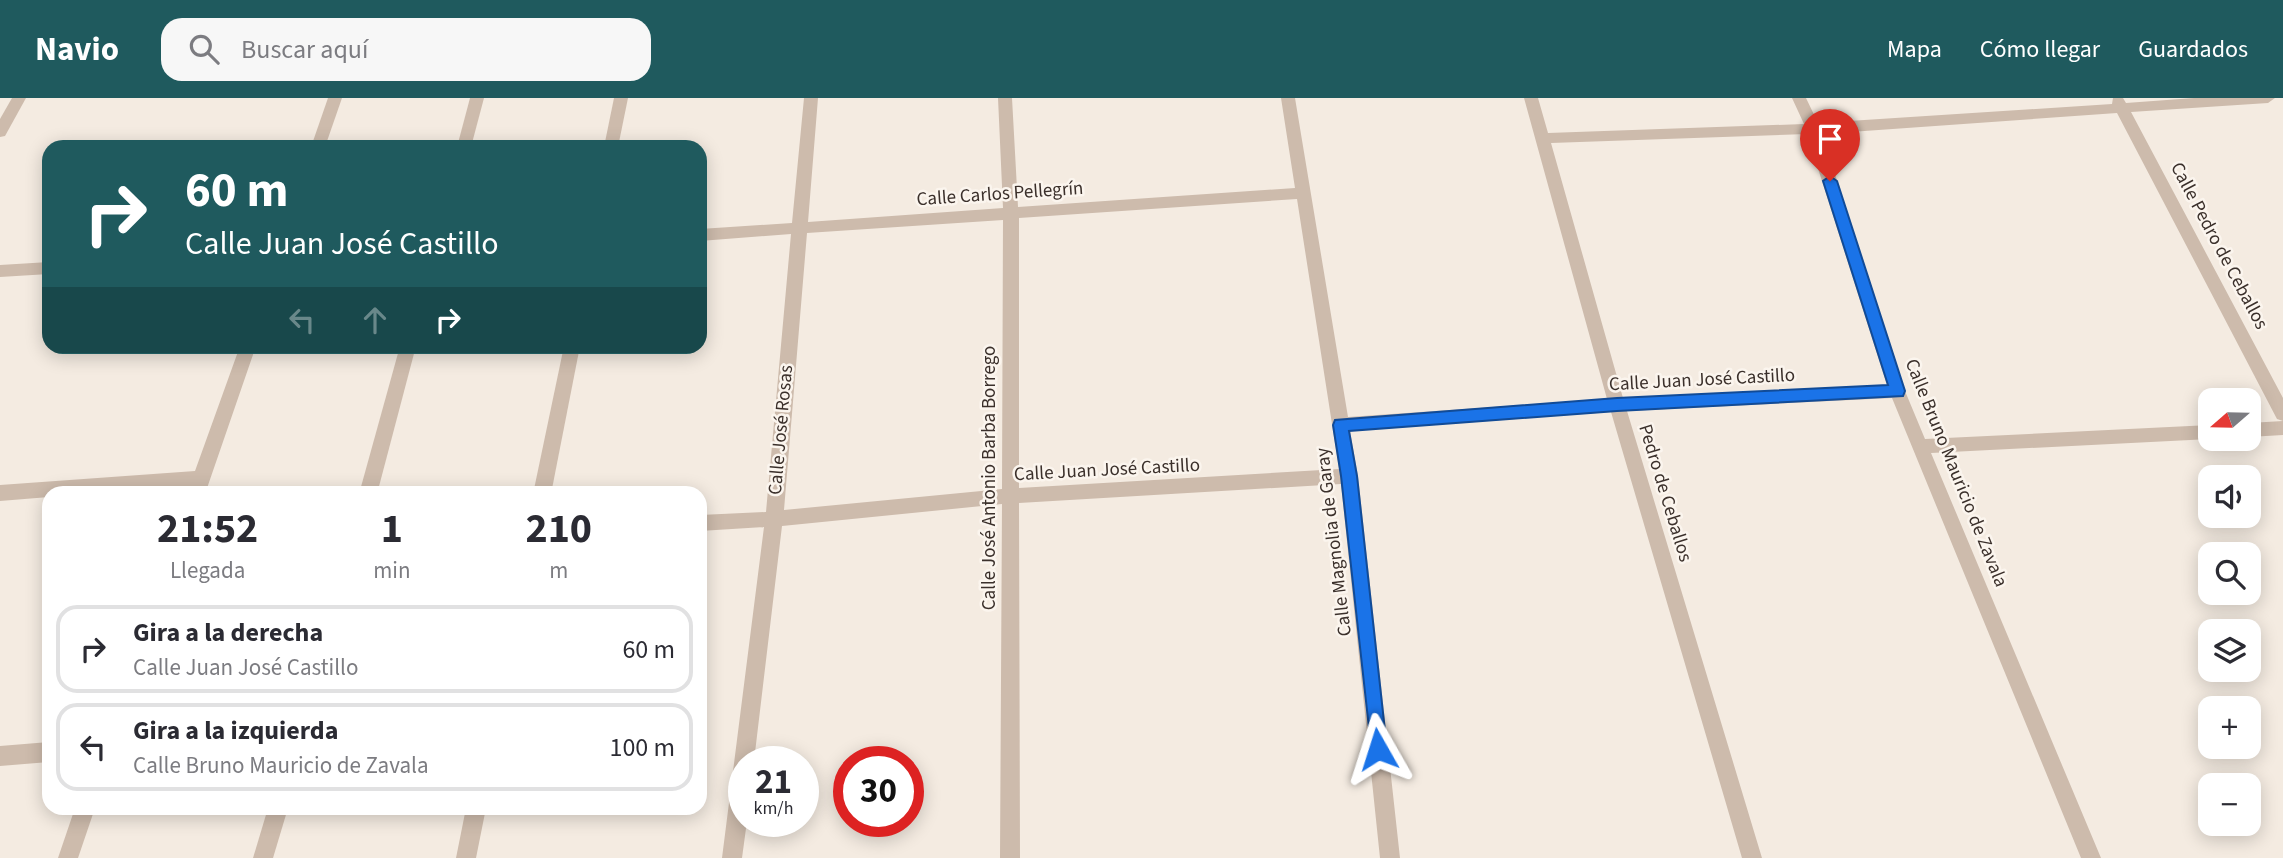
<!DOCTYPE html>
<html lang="es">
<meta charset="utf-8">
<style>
body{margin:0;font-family:"Source Sans 3",sans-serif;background:#f7f7f7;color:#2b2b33;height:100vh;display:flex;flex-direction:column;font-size:26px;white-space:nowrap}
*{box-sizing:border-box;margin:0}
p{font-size:23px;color:#7c7c81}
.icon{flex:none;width:38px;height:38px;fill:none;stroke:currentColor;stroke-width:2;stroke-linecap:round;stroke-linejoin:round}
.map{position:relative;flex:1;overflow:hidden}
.details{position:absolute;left:42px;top:388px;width:665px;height:329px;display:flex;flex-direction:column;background:#fff;border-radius:21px;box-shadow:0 4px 18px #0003}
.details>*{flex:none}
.guide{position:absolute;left:42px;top:42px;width:665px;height:214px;border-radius:21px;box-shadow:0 4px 18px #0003;background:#1f5a5e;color:#fff;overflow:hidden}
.needle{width:46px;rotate:250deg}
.fabs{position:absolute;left:2198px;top:290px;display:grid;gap:14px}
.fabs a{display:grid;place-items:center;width:63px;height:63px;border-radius:14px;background:#fff;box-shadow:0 4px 18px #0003;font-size:35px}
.speed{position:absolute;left:728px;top:648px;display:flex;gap:14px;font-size:35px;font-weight:700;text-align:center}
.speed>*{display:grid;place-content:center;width:91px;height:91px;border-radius:50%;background:#fff;box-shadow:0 4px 18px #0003;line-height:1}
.speed small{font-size:18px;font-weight:400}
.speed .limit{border:10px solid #d22;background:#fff;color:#111}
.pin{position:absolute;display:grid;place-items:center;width:60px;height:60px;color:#fff;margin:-72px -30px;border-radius:50% 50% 50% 0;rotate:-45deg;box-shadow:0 0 7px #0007}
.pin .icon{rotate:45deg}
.me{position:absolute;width:77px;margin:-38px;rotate:354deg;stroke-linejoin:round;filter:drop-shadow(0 0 5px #0008)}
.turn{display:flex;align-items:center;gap:24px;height:147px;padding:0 28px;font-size:32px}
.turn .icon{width:91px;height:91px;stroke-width:2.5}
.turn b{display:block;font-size:49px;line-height:60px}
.lanes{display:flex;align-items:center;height:66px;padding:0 28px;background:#0003;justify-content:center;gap:35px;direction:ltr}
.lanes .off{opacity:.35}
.eta{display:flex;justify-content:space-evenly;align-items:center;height:119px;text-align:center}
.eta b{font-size:42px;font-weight:700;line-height:49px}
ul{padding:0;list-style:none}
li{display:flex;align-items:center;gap:21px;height:88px;margin:0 14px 10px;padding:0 14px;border:4px solid #e1e1e2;border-radius:21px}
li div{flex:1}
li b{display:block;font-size:26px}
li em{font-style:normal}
header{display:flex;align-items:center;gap:42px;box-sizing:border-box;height:98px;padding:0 35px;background:#1f5a5e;color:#fff}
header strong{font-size:33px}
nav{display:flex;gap:38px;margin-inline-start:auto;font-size:24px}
.search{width:490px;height:63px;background:#f7f7f7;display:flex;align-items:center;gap:18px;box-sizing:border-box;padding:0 24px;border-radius:21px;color:#7c7c81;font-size:26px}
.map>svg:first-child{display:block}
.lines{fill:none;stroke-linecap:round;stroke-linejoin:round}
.minor{fill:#cdbbac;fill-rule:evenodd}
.route{fill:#1a73e8;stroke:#114b97;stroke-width:2}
.labels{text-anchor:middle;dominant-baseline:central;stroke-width:5;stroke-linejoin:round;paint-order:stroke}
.street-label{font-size:19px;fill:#3b302b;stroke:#fbf5ee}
</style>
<header>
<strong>Navio</strong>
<div class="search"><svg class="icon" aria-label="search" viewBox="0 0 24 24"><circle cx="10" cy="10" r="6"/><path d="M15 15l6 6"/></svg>Buscar aquí</div>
<nav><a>Mapa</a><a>Cómo llegar</a><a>Guardados</a></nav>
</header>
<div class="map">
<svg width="2283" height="760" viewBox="0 0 2283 760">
<rect width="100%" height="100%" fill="#f4ebe1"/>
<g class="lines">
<g class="minor">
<path d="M12,0h14l-21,38 -5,1v-18z"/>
<path d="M328,0h14l-17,49h-14z"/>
<path d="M470,0h14l-13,49h-14z"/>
<path d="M614,0h14l-10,49h-14z"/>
<path d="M804,0h14l-10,124 195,-14 -5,-110h14l6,109 277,-19 -14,-90h14l53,319 259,-18 -83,-301h14l10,35 256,-9 -12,-26h14l12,25 294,-19 1,-6h10l3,5 68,-5h81l-7,5 -137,9 152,286v37l-34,2v-14l34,-2 -6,-2 -160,-306 -295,21 83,257 20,48 285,-14v14l-279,14 170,405h-20l-189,-460 -265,13 135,447h-20l-131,-446 -261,19 8,45 42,382h-20l-39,-374 -322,19 1,355h-20l2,-354 -220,22 -28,235h-10v60h3l-5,37h-20l42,-331 -64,4v-16l66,-3 25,-278 -91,7v-12l92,-6zM1807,36l80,251 -264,13 -72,-255zM1297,101l42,270 -320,19v-270zM1003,122l-1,269 -218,21 23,-277z"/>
<path d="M49,164v12l-49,3v-12z"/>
<path d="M240,248h16l-51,148h-18l3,-8 -95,8h-46v3l-49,4v-16l195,-14z"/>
<path d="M400,248h16l-39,148h-18z"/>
<path d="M564,248h16l-29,148h-18z"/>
<path d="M49,644v20l-49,4v-20z"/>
<path d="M75,710h20l-17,50h-20z"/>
<path d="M268,710h20l-15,50h-20z"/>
<path d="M466,710h20l-10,50h-20z"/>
</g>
</g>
<path class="route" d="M1830,78l7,5 68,210 -2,5 -286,15 -268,20 8,45 30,273 -3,6 -6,3 -6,-3 -31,-279 -8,-51 2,-5 282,-22 271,-13 -65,-204z"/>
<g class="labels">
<g class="street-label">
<text transform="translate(1000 96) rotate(-4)">Calle Carlos Pellegrín</text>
<text transform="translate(2219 148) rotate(62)">Calle Pedro de Ceballos</text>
<text transform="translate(1702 282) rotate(-3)">Calle Juan José Castillo</text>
<text transform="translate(781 332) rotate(-85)">Calle José Rosas</text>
<text transform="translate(1107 372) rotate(-3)">Calle Juan José Castillo</text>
<text transform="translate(1956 375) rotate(68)">Calle Bruno Mauricio de Zavala</text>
<text transform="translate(989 380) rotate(-90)">Calle José Antonio Barba Borrego</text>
<text transform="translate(1665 395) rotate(73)">Pedro de Ceballos</text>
<text transform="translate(1334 444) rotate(-97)">Calle Magnolia de Garay</text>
</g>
</g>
</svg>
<div class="fabs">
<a><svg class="needle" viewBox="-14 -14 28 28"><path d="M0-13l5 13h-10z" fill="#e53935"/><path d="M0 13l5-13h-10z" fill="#7c7c81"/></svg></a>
<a><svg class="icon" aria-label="sound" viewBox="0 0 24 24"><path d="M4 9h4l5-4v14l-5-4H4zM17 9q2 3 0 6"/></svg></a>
<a><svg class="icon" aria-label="search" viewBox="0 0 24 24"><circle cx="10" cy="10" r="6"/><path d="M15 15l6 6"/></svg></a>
<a><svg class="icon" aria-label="layers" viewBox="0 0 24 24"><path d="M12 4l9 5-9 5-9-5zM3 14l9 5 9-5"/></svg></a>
<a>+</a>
<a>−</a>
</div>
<div class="speed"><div>21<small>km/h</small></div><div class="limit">30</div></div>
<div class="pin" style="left:1830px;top:83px;background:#d93025"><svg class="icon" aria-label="arrive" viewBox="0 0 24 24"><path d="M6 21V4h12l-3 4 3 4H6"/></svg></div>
<svg class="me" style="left:1378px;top:651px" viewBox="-20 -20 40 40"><path d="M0-17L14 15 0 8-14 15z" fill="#1a73e8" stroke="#fff" stroke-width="4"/></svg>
<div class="guide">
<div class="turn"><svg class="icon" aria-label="right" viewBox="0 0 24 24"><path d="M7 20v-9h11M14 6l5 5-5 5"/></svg><div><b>60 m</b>Calle Juan José Castillo</div></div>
<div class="lanes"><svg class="icon off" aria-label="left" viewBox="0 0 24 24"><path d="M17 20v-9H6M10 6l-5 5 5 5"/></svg><svg class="icon off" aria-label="ahead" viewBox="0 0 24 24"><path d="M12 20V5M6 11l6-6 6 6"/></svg><svg class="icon" aria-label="right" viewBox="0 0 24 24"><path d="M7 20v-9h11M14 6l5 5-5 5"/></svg></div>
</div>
<section class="details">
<div class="eta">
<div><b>21:52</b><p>Llegada</p></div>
<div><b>1</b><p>min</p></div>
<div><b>210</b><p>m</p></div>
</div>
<ul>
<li><svg class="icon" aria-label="right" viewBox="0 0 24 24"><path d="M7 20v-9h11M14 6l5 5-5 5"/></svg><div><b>Gira a la derecha</b><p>Calle Juan José Castillo</p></div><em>60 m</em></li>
<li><svg class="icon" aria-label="left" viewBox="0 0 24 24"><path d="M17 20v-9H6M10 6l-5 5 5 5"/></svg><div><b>Gira a la izquierda</b><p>Calle Bruno Mauricio de Zavala</p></div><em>100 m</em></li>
</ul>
</section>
</div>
